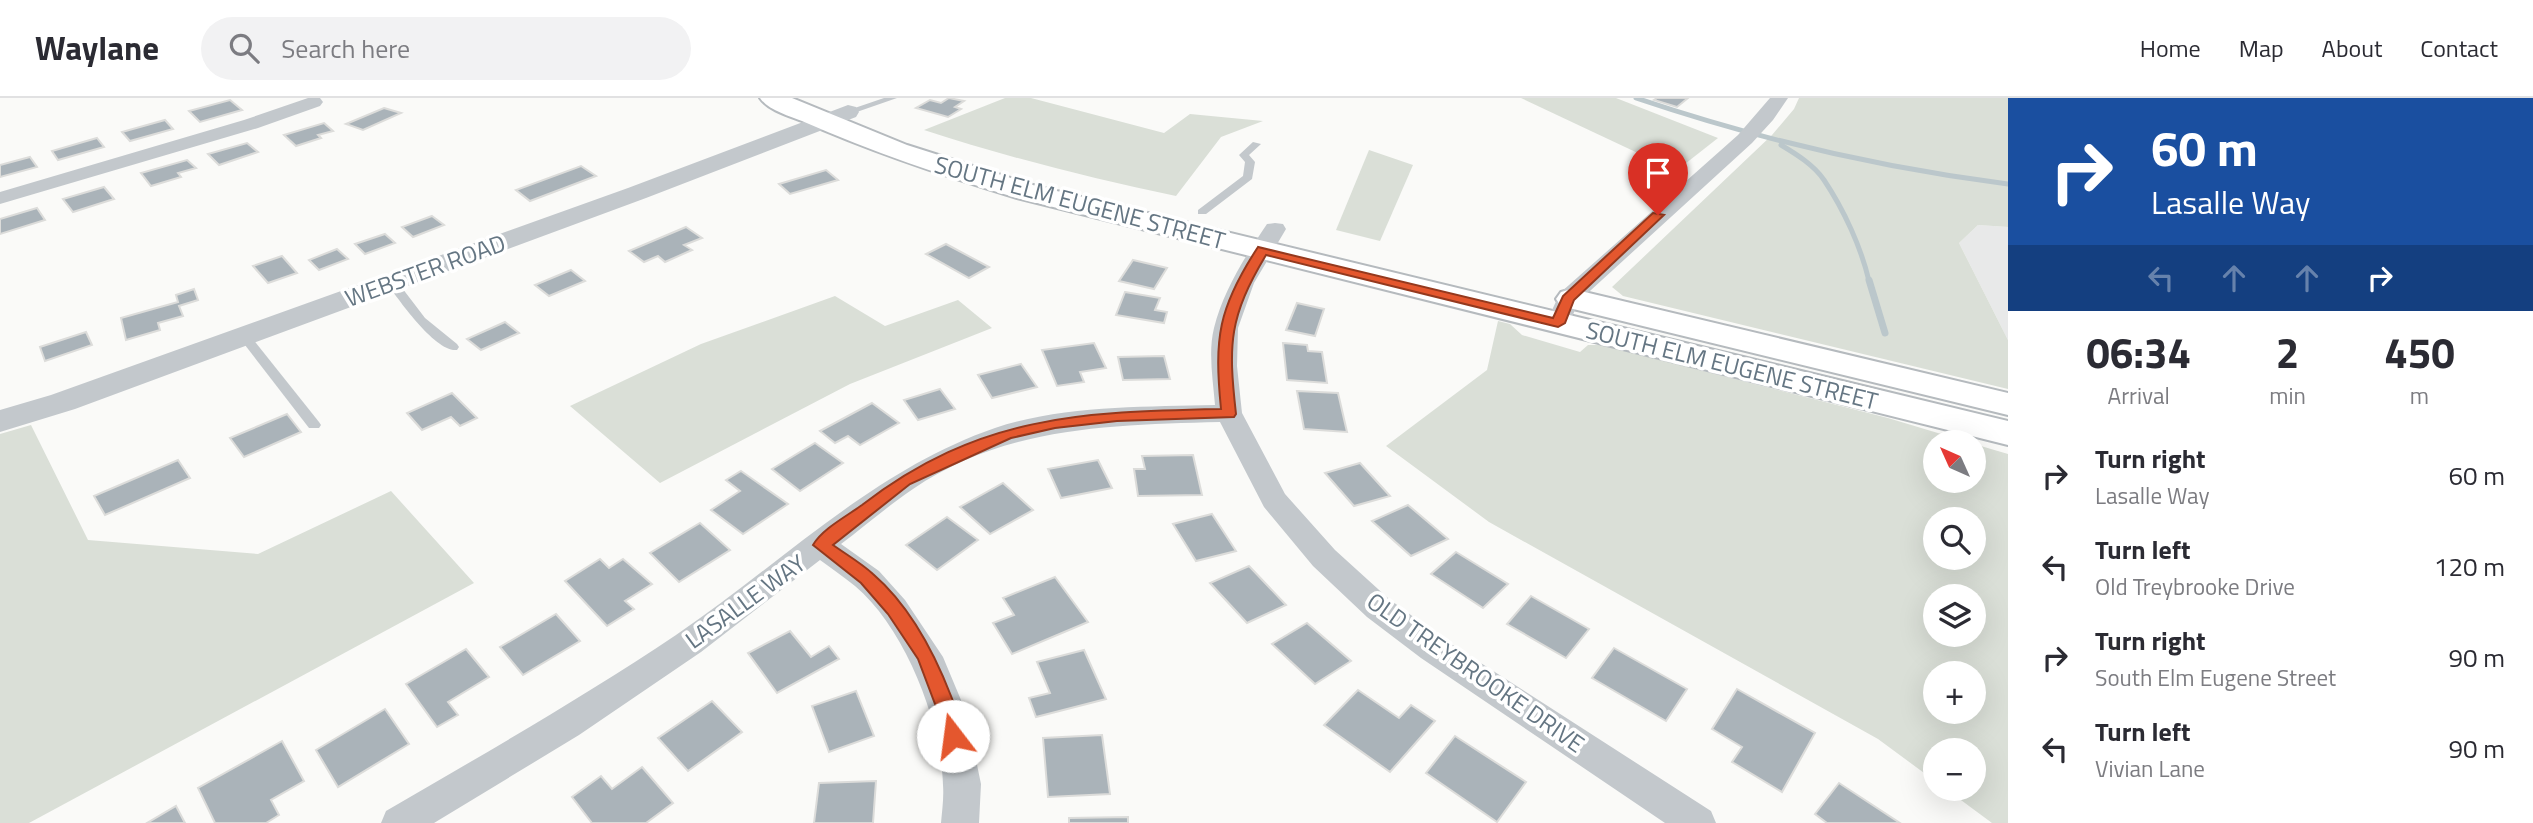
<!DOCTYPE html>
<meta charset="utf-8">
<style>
body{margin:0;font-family:"Titillium Web",sans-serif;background:#f2f2f3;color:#2b2b33;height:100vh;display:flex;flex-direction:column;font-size:26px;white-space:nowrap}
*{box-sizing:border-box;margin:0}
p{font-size:23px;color:#7c7c81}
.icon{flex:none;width:38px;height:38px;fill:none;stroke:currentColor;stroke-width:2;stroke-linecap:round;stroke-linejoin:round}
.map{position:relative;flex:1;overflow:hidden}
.side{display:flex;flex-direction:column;background:#fff;width:525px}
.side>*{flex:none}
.top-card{background:#1a4fa0;color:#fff;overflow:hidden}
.needle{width:46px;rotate:315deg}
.fabs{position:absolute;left:1923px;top:332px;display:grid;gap:14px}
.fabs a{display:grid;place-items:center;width:63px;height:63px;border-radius:50%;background:#fff;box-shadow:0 7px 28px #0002;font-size:35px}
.pin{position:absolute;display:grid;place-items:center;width:60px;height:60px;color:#fff;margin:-72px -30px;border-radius:50% 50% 50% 0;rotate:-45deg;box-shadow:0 0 7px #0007}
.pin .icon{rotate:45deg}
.me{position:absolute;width:77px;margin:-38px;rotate:345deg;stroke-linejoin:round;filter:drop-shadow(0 0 5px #0008)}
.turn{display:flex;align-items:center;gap:24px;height:147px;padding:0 28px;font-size:32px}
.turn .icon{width:91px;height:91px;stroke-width:2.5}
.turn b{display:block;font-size:49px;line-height:60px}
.lanes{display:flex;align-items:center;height:66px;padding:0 28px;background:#0003;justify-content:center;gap:35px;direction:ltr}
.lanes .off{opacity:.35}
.eta{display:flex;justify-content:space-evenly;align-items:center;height:119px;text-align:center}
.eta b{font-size:42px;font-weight:700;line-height:49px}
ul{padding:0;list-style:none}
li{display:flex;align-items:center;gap:21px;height:91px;padding:0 28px}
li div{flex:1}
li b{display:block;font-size:26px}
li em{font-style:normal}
header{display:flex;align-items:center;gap:42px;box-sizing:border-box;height:98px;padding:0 35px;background:#fff;border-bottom:2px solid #e1e1e2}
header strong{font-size:33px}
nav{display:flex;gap:38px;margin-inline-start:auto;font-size:24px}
.search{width:490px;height:63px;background:#f2f2f3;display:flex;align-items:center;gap:18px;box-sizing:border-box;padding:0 24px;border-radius:38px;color:#7c7c81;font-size:26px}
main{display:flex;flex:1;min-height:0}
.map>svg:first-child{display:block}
.built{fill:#e8e9e9}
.green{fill:#dadfd7;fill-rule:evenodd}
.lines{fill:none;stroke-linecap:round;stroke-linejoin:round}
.stream-far1{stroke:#bbc7cb;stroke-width:5}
.stream{stroke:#bbc7cb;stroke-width:7}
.building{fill:#aab3b9;stroke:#dcdcda;stroke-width:2}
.primary-casing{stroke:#b5babe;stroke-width:4}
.service{fill:#c3c8cc;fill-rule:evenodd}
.minor{fill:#c3c8cc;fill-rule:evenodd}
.tertiary{fill:#c3c8cc;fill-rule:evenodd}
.primary{fill:#fff;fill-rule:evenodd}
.route{fill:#e4572e;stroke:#94391e;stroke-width:2}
.labels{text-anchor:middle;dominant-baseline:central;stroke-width:7;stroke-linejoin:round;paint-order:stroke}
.street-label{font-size:24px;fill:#657683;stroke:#fff}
</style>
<header>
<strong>Waylane</strong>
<div class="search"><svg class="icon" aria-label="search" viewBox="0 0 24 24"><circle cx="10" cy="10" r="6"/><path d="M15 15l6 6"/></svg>Search here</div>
<nav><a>Home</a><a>Map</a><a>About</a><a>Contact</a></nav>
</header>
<main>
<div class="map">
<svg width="2008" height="725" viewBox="0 0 2008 725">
<rect width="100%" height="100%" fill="#fafaf8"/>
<path class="built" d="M1978,127l30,2v113l-49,-97z"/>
<g class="green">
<path d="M1005,0h26l133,35 26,-19 73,7 -42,16 -45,59c-86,-18 -169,-39 -252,-66z"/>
<path d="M1521,0h95l102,40 -42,33z"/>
<path d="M1799,0h209v129l-30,-2 -19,18 49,97v49l-385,-93 -11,-9 160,-152 22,-26z"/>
<path d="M1369,52l44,15 -33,76 -44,-11z"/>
<path d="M835,198l50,30 73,-26 34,28 -142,56 -190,99 -90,-77 131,-62z"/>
<path d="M1498,223l12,3 12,11 58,17 8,-7h13l287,73 83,25h-35v38h38v-37l34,10v369h-16l-46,-34h28v-38h-38l-1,30 -57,-42 -389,-217 -103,-76 101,-76zM1936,422h38v38h-38zM1936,499h38v38h-38zM1936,576h38v38h-38z"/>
<path d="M31,327l57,115 170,14 133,-63 83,92 -445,240h-29v-389z"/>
</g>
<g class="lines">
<g class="stream-far1">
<path d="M1636,0c121,41 245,70 372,86"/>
<path d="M1781,47c15,9 33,20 43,35 20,30 37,67 45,101"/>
</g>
<path class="stream" d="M1869,182l16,53"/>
</g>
<g class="building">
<path d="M949,0l15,3 -9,6 6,2 -13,8 -32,-9 14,-8 11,3z"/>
<path d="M1657,0h31l-11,9 -23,-7z"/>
<path d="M230,2l12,10 -42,12 -11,-11z"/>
<path d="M384,10l17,5 -38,17 -17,-6z"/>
<path d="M165,22l8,9 -43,12 -8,-9z"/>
<path d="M324,25l9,8 -15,4 3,3 -25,8 -12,-11z"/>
<path d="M97,40l7,9 -46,13 -6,-9z"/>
<path d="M247,45l11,9 -39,13 -11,-11z"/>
<path d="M30,59l7,10 -37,10v-12z"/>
<path d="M187,62l9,8 -18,5 3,4 -30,9 -10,-13z"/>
<path d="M581,68l15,10 -66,25 -14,-11z"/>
<path d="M826,72l12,10 -48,14 -11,-10z"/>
<path d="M104,89l10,12 -41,13 -10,-13z"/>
<path d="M37,110l8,12 -45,14v-15z"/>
<path d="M432,118l12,9 -31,12 -11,-10z"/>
<path d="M686,129l16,11 -18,7 8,5 -27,12 -7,-6 -14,6 -15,-11z"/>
<path d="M385,136l10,9 -30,11 -10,-10z"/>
<path d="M946,146l43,23 -20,11 -43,-24z"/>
<path d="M337,151l11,10 -29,11 -10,-10z"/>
<path d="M282,158l15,17 -29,10 -15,-17z"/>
<path d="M1133,162l34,8 -13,21 -35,-8z"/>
<path d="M571,172l14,11 -36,15 -14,-11z"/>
<path d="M194,191l4,11 -19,6 4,10 -25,7 2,7 -34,10 -5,-22 57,-16 -2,-7z"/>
<path d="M1125,194l35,6 -5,12 12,2 -3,11 -48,-8z"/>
<path d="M1297,205l27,6 -9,27 -29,-6z"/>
<path d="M505,224l14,11 -38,17 -14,-11z"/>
<path d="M86,234l6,13 -47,16 -5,-14z"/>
<path d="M1094,245l12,25 -26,4 4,10 -27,4 -15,-36z"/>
<path d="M1283,245l24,2 1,6 14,1 5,31 -40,-3z"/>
<path d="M1164,258l6,23 -47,1 -5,-23z"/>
<path d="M1021,266l16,23 -45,11 -14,-23z"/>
<path d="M940,291l15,20 -37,11 -14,-20z"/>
<path d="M1297,293l41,2 9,39 -43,-3z"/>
<path d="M452,295l25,25 -17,8 -9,-9 -29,13 -15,-17z"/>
<path d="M872,305l27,20 -39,22 -12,-9 -13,7 -15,-12z"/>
<path d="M287,316l14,18 -57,25 -14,-19z"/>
<path d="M815,345l28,20 -43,28 -28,-22z"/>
<path d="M1193,357l9,40 -64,1 -4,-27h11l-3,-13z"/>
<path d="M178,362l12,18 -85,37 -11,-19z"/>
<path d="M1098,362l14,28 -51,10 -13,-29z"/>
<path d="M1360,365l30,33 -36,10 -29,-33z"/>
<path d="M741,373l47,33 -45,30 -32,-24 29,-19 -14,-11z"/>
<path d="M1003,385l30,27 -43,24 -30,-27z"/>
<path d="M1408,407l40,34 -37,17 -39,-35z"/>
<path d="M1212,416l24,37 -40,10 -23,-37z"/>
<path d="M947,419l31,23 -41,30 -31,-25z"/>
<path d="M700,425l30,27 -51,32 -29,-29z"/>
<path d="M1456,454l52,32 -25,24 -52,-34z"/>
<path d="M600,461l9,9 14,-9 29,25 -27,17 9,8 -27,17 -42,-45z"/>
<path d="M1249,468l37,39 -39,18 -37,-40z"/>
<path d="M1055,479l33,45 -76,32 -19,-31 21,-8 -11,-17z"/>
<path d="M1531,498l58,33 -23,29 -59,-34z"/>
<path d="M556,516l24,27 -57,34 -23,-28z"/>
<path d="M1307,525l44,38 -36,23 -43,-40z"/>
<path d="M790,533l21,26 18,-11 10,13 -62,34 -29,-40z"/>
<path d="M1614,550l73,41 -21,32 -74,-43z"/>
<path d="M466,551l23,28 -41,25 10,13 -21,12 -31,-43z"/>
<path d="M1084,552l22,49 -70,18 -7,-19 21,-5 -13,-31z"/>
<path d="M1737,591l78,44 -33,59 -50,-30 10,-15 -30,-18z"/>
<path d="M1358,592l41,28 12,-13 24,16 -45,51 -66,-47z"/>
<path d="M856,593l18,45 -45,16 -17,-46z"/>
<path d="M712,603l30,31 -54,39 -30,-33z"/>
<path d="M385,611l24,35 -71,43 -22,-37z"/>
<path d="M1102,637l8,59 -62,3 -5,-59z"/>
<path d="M1455,638l71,46 -29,40 -71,-49z"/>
<path d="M282,643l22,40 -33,19 8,15 -13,8h-51l-17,-35z"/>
<path d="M642,669l31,36 -27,20h-54l-20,-26 29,-21 11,13z"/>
<path d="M876,683l-3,42h-59l5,-40z"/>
<path d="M1839,685l61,40h-73l-12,-9z"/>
<path d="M176,708l9,17h-38z"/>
<path d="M1128,719v6h-59v-5z"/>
</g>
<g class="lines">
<g class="primary-casing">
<g id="primary">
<path d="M760,0h32l115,47 129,41 972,235v24l-991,-247c-73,-22 -145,-46 -215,-77 -13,-5 -34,-11 -42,-23z"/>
<path d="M1572,191l436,104v22l-447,-109 -5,-7 5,-7z"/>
</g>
</g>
<g class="service">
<path d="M884,0h13l-46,16 -8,-2z"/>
<path d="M1253,44l8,2 -12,11 6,7 -3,17 -46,35h-8v-4l45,-34 2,-14 -6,-7z"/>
<path d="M392,181l4,1 29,38 32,26 2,3 -2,3c-21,3 -59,-51 -71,-68z"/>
<path d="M244,234l4,1 71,89 2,3 -2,3h-10l-71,-92z"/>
</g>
<g class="minor">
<path d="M308,0h12l3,4 -3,4 -62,22 -258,76v-12l244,-72z"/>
<path d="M1770,0h18l-15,22 -21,23 -173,158 -12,27 -9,2 -9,-2 -3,-5 14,-30 178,-158z"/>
<path d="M1275,125l8,1 3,5 -32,54 -16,45 -1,38 5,47 43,81 50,56 54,49 56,41 266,171 5,12h-51l-244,-165 -54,-41 -54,-51 -49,-59 -44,-85c-107,3 -215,4 -307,67 -25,17 -48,37 -72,55l38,27 26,29 38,57 23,55 15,72 -2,39h-38c1,-12 3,-25 2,-38 -2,-64 -38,-157 -88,-199 -11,-9 -23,-17 -35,-26l-119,92 -122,83 -145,88h-53l5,-12c98,-57 196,-113 290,-176 105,-71 197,-165 319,-207 70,-23 147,-21 220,-23 -2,-25 -7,-53 -1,-77 9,-37 32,-73 53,-104z"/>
</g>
<path class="tertiary" d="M848,7l8,2 3,5 -3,5 -210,81 -571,211 -75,23v-22l51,-15 577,-207z"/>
<use href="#primary" class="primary"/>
</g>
<path class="route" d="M1653,115l11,2 -90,85 -9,23 -7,4 -292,-72c-37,62 -38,88 -30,159l-2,3 -117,4 -62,7 -44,10 -101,46 -77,61c14,10 28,18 40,29 37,32 61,78 78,122 5,13 15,33 9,46l-7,3 -8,-3 -7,-30 -20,-53 -30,-45 -27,-31 -48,-38c9,-16 34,-29 49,-40 117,-90 218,-93 359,-96 -7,-71 -3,-101 37,-162l295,71 10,-22z"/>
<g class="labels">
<g class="street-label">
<text transform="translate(1080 104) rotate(15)">SOUTH ELM EUGENE STREET</text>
<text transform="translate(425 172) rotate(-20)">WEBSTER ROAD</text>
<text transform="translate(1732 267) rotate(14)">SOUTH ELM EUGENE STREET</text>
<text transform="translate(745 503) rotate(-36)">LASALLE WAY</text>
<text transform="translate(1476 574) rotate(35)">OLD TREYBROOKE DRIVE</text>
</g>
</g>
</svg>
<div class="fabs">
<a><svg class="needle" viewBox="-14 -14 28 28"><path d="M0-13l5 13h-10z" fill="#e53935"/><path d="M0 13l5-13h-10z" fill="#7c7c81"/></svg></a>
<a><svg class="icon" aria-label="search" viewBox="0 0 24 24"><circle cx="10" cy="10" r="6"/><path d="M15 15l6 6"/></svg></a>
<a><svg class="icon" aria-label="layers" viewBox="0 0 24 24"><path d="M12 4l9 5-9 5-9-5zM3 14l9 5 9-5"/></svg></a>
<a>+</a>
<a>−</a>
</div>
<div class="pin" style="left:1658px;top:117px;background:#d93025"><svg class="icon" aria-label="arrive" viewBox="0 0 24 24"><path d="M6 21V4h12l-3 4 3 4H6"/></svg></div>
<svg class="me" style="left:953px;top:638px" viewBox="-20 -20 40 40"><circle r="19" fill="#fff"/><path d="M0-13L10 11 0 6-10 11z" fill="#e4572e"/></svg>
</div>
<section class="side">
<div class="top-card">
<div class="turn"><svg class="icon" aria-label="right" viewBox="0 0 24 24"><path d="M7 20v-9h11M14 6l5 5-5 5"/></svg><div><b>60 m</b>Lasalle Way</div></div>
<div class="lanes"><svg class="icon off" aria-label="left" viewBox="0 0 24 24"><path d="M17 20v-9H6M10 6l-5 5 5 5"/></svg><svg class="icon off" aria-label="ahead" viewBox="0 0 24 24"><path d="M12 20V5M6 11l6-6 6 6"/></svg><svg class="icon off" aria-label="ahead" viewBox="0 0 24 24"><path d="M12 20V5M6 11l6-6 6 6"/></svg><svg class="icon" aria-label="right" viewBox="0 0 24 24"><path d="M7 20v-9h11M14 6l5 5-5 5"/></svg></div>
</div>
<div class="eta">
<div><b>06:34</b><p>Arrival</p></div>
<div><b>2</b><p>min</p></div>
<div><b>450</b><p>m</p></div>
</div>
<ul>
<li><svg class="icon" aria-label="right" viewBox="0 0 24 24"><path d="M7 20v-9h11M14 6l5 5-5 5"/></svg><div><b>Turn right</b><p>Lasalle Way</p></div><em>60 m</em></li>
<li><svg class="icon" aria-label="left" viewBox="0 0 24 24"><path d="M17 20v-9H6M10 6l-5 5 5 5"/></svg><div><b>Turn left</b><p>Old Treybrooke Drive</p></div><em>120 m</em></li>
<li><svg class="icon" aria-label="right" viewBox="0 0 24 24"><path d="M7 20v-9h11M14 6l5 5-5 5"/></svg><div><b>Turn right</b><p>South Elm Eugene Street</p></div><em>90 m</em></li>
<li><svg class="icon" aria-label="left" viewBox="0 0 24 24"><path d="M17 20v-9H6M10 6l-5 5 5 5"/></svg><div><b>Turn left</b><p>Vivian Lane</p></div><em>90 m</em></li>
</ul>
</section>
</main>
